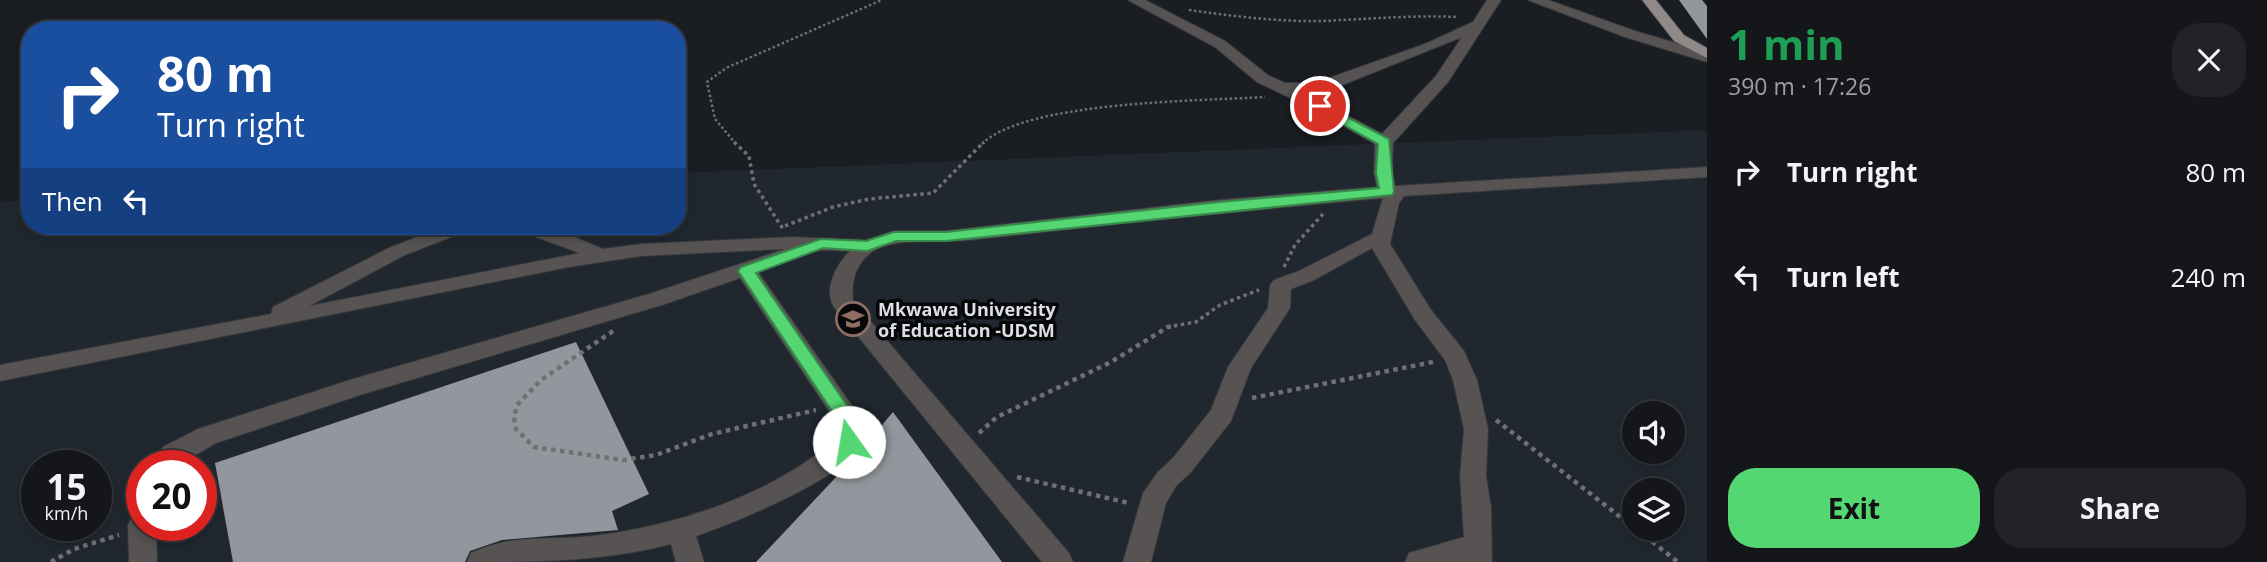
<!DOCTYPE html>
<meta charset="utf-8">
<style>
body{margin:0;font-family:"Open Sans",sans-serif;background:#212326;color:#f1f3f6;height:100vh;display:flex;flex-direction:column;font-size:26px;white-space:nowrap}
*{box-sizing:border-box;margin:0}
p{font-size:23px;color:#9d9fa2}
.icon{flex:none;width:38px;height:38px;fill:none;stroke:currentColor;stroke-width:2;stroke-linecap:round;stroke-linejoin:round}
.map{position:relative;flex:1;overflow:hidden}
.drawer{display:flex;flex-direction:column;background:#141619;width:560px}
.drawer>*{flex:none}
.hud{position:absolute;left:21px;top:21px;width:665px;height:214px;border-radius:28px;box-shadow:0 4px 10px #0003,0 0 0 2px #333538;background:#1a4fa0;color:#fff;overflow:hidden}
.buttons{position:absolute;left:1622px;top:401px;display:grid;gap:14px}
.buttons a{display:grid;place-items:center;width:63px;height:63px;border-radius:50%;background:#141619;box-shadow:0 4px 10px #0003,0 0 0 2px #333538;font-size:35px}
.speed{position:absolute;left:21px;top:450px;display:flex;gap:14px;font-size:35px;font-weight:700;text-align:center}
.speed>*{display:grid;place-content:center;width:91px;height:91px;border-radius:50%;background:#141619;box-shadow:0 4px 10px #0003,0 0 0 2px #333538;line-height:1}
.speed small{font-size:18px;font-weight:400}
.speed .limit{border:10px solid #d22;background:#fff;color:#111}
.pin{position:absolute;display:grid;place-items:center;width:60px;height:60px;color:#fff;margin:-30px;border:4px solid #fff;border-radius:50%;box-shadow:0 2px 7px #0007}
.me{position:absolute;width:77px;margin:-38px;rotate:347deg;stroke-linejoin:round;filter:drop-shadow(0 0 5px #0008)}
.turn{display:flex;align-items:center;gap:24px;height:147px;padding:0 21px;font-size:32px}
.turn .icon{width:91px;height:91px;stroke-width:2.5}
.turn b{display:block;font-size:49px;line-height:60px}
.then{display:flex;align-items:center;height:66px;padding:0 21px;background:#0003;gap:14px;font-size:26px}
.round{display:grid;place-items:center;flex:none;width:74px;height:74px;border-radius:28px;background:#212326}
.summary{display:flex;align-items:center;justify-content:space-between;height:119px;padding:0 21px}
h1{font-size:42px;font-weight:700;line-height:52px;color:#1e9e55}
.primary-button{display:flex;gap:14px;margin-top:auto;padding:14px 21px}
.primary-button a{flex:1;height:80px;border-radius:28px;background:#54d672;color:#111;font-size:28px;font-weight:700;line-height:80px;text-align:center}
.primary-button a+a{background:#212326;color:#f1f3f6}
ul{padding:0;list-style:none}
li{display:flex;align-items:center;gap:21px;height:105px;padding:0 21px}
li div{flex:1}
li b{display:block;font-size:26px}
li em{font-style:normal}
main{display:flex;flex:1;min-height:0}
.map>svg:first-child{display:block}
.built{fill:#20272f;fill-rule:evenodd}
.building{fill:#93979d}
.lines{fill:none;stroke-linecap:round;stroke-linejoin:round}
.minor-casing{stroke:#35383c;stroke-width:2}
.major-casing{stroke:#35383c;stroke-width:2}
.path-far2{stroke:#6e7074;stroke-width:2.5;stroke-dasharray:2.5 2.5;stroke-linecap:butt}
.path-far1{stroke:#6e7074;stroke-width:3.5;stroke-dasharray:3.5 3.5;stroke-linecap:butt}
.path{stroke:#6e7074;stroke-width:4.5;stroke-dasharray:4.5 4.5;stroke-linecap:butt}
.minor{fill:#565352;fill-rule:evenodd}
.major{fill:#8f8987;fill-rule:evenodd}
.route{fill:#54d672;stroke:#378b4a;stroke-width:2}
.labels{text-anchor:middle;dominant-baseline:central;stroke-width:7;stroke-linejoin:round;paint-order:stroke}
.poi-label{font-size:18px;font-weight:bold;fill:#dddfe2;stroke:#060709;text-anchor:start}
</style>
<main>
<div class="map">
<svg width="1707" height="562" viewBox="0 0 1707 562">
<rect width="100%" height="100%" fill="#1a1d21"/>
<path class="built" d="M1707,130v432h-1707v-360l30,-2v26h647v-53zM1634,413h39v39h-39zM37,466h59v59h-59zM142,466h59v59h-59zM1634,490h39v38h-39z"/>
<g class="building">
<path d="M1679,0h23l5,6v33z"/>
<path d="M576,342l73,152 -37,17 6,19 -116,10 -32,11 -5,11h-232l-18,-99z"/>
<path d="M893,412l109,150h-246l99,-105z"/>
</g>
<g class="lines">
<g class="minor-casing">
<g id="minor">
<path d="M1128,0h17l80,41 44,35 16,7h30l110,-39 48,-22 14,-22h14l-53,82 -55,61 -1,30 3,13 312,-19v10l-303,19 -5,7 -9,41 41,66 33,41 13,29 11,49 -2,47 5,31 1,55h-87l4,-9 55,-16 -4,-61 4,-47 -11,-49 -8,-20 -30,-40 -43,-72 -58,32 -23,9 -1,19 -39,60 -20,53 -40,51 -15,14 -10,17 -15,59h-28l20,-69 15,-21 15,-14 38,-48 17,-43 40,-59 2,-23 4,-5 25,-9 73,-37 11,-36c-138,12 -276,27 -414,42 -27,3 -71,-3 -94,10 -19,11 -24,31 -22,51l216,252 4,9h-31l-208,-255c-11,-18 2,-42 16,-56l-31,-1 -61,22 97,138c5,10 10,19 7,31 -10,35 -131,83 -166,95l8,26h-28l-5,-18c-68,18 -135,18 -204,18l4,-9c45,-20 74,-12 121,-17 85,-10 180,-41 245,-98l2,-9 -4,-9 -95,-142 -75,26 -305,91 -144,48 -39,23h-29l15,-19 35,-18 155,-50 296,-85 136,-45 -144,7 -72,11 -569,114v-16l271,-51 2,-7 118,-60 54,-21h27l-3,4 -64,25 -96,51 271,-53 -47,-17 -5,-10h20l55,23 38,-5 151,-7 74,3 28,-9h52l273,-31 158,-13 -3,-14 1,-29 -61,-35 -57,-27 -42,-35zM1462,37l-26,39 -54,58 -77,-41h11l26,-8z"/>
<path d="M1528,0h20l87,31 72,21v10l-82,-25z"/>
<path d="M142,513v12h14l1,37h-28l-1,-37 4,-8z"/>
</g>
</g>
<g class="major-casing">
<path id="major" d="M1642,0h14l28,35 23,13v10l-33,-17z"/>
</g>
<g class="path-far2">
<path d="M1189,10c44,6 89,12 134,11 45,-2 89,-6 134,-4"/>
<path d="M736,144l-21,-25 -8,-37 19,-14 156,-68"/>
<path d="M982,144c43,-43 219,-43 283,-47"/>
</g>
<g class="path-far1">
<path d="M734,142l15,14 5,28 29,45"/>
<path d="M785,226l48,-19 36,-8 64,-6 51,-51"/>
<path d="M1284,267l11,-22 28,-31"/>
<path d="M1167,327l29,-5 24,-17 39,-15"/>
</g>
<g class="path">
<path d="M613,331l-72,49 -24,25 -3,13 2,11 18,18 89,13 33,-5 56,-21 104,-24"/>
<path d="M1252,398l181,-36"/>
<path d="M1496,420l182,142"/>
<path d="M979,433l18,-16 114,-55 57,-35 8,-1"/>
<path d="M1017,477l112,26"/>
<path d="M51,562l23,-13 45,-14"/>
</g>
<use href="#minor" class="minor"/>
<use href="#major" class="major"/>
</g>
<path class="route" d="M1320,103l69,36 5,53 -2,3 -446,46h-50l-29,10 -44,-3 -67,25 99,144c5,11 6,19 0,30l-6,3 -7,-3c-5,-8 0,-17 -4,-27l-100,-149 3,-4 80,-28 45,2 28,-9h52l273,-30 160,-14 -3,-15 2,-29 -63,-35 -2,-3z"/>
<defs>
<g id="university-ring" transform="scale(1.75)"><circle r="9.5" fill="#060709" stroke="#8d6e63" stroke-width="1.5"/><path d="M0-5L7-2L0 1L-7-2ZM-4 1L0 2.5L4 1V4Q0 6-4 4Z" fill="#8d6e63"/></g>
</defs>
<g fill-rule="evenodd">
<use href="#university-ring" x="853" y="319"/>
</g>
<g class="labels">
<g class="poi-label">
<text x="878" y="309">Mkwawa University<tspan x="878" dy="21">of Education -UDSM</tspan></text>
</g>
</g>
</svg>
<div class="buttons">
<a><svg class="icon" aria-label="sound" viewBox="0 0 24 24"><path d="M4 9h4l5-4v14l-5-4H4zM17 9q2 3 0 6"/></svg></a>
<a><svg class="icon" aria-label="layers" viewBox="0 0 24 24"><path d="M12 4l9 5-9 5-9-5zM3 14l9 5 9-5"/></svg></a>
</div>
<div class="speed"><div>15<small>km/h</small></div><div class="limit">20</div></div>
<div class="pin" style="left:1320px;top:106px;background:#d93025"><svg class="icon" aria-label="arrive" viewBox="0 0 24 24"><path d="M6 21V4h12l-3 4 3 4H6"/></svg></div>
<svg class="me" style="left:849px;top:442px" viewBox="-20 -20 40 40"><circle r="19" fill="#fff"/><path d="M0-13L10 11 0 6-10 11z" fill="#54d672"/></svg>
<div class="hud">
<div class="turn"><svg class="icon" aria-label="right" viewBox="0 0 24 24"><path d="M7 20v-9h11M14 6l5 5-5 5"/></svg><div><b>80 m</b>Turn right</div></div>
<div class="then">Then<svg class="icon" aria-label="left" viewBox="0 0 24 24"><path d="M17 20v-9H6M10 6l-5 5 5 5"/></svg></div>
</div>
</div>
<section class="drawer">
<div class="summary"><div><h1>1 min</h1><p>390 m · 17:26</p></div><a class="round"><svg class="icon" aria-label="close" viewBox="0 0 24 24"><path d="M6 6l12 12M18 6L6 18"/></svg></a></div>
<ul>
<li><svg class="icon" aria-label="right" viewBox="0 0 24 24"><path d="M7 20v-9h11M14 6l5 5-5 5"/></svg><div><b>Turn right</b></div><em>80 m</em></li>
<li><svg class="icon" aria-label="left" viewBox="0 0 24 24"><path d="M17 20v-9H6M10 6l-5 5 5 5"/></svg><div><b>Turn left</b></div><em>240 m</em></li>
</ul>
<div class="primary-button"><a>Exit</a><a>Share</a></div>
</section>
</main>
